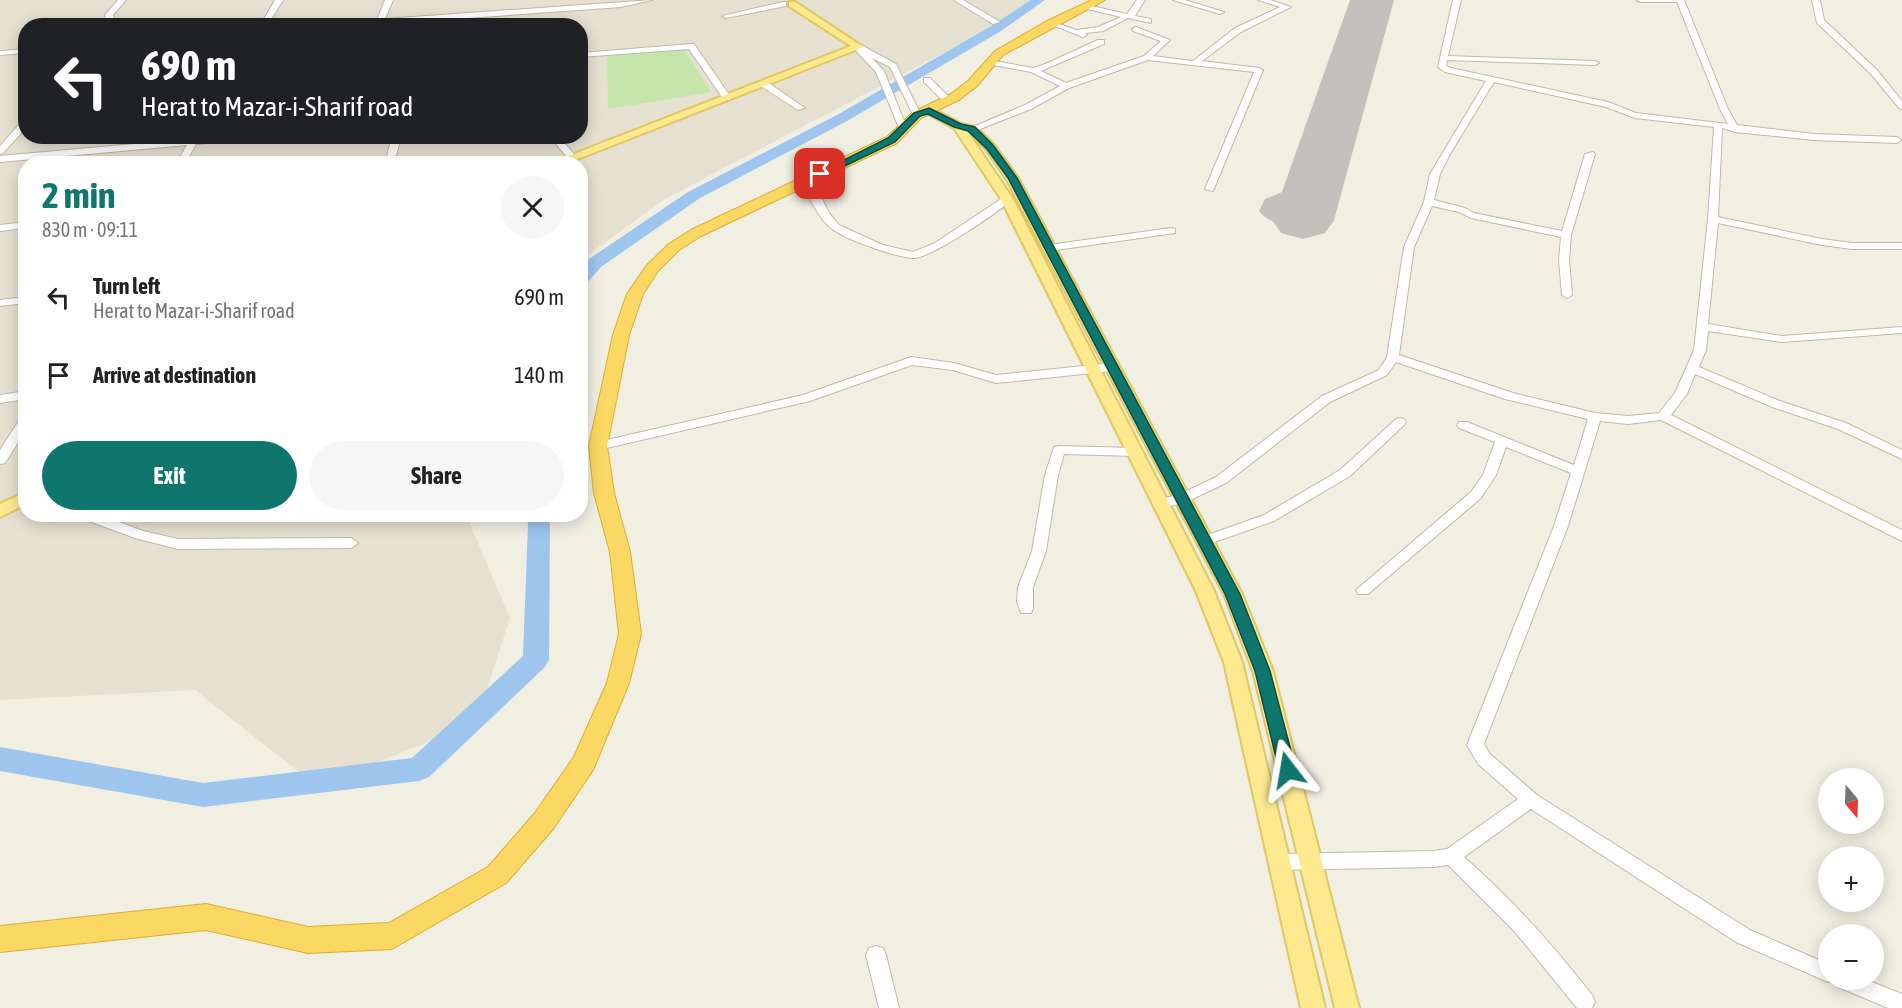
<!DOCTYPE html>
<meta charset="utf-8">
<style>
body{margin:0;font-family:"Asap Condensed",sans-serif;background:#f6f6f6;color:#222;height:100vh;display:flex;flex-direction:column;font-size:22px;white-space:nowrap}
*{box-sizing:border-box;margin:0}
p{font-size:20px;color:#767676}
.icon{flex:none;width:33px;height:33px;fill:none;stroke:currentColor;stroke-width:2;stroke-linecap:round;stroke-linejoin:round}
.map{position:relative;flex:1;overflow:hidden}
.details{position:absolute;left:18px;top:156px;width:570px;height:366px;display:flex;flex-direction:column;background:#fff;border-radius:24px;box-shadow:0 3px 15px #0003}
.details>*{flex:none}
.top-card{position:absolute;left:18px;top:18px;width:570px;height:126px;border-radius:24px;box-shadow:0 3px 15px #0003;background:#202124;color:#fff;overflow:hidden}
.needle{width:39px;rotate:161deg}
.tools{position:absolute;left:1818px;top:768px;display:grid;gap:12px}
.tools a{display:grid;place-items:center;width:66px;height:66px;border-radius:50%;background:#fff;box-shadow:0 3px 15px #0003;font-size:30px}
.pin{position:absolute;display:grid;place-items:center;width:51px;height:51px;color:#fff;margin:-26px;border-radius:12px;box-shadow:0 3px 9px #0006}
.me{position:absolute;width:66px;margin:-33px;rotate:346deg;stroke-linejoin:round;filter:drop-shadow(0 0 4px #0008)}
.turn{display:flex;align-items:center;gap:21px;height:126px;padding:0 24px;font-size:27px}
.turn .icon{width:78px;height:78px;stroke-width:2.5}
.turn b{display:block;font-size:42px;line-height:51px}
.round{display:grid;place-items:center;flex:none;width:63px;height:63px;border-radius:32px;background:#f6f6f6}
.overview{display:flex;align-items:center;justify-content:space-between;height:102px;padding:0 24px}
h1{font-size:36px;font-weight:700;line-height:45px;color:#0f766e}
.action{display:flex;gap:12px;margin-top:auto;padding:12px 24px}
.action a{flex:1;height:69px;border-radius:36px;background:#0f766e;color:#fff;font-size:24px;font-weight:700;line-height:69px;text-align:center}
.action a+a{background:#f6f6f6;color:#222}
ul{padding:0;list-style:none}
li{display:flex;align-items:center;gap:18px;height:78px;padding:0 24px}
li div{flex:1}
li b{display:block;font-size:22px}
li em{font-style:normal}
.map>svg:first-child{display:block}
.residential{fill:#e5e0d0;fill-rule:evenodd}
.green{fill:#c5e5ab}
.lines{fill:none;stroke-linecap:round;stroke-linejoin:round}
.river{fill:#9ec5ee;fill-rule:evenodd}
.taxiway{fill:#c2c0ba;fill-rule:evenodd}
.runway{fill:#c2c0ba;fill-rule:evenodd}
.minor-casing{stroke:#bfb9a8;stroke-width:2}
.major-casing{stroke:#e0c761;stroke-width:4}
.highway-casing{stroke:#daae34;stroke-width:2}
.minor{fill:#fff;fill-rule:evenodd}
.major{fill:#fce990;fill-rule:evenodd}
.highway{fill:#fbd863;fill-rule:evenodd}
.route{fill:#0f766e;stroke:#0a4d48;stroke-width:1.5}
</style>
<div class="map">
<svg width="1902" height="1008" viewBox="0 0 1902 1008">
<rect width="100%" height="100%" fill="#f1eee2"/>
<path class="residential" d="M0,0h1044l-379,199 -84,61 -1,-96h-554v350l440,1 44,103 -34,105 -159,63 -122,-96 -195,10zM26,26h554v110h-554z"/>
<path class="green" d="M683,48l28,44 -103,17 -1,-53z"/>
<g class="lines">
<g class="river">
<path d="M1031,0h14l-44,31 -154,90 -147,77 -99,69 -15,17 -6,1v-16l9,-10 99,-67 149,-77 156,-90z"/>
<path d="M526,514h22l2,11 -1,135 -4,7 -116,110 -10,4 -216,26 -203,-36v-24l203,36 209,-25 111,-102 5,-131z"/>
</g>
<path class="taxiway" d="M1282,192l35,4 4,5 -4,5 -33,2 28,7 3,5 -3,5c-16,4 -43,0 -53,-14l6,-12z"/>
<path class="runway" d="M1350,0h44l-60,220 -9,13 -22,6 -22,-6 -9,-13z"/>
<g class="minor-casing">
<g id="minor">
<path d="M118,0h8l-13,15 1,4 -5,7h-7l4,-7 -1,-4z"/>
<path d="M275,0h8l-16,26h-7z"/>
<path d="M385,0h8l-8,19 267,-19 -31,7 -238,17 -1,2h-63l58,-6z"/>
<path d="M954,0h9l37,22 -7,2z"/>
<path d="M1137,0h8l-10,16 16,3v4l-23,-5 -25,13 -18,2 2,2 -4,2 -36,-14 4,-2 25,9 22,-3 23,-10 -38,-9v-4l44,10z"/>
<path d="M1173,0h12l39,12 -4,2z"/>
<path d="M1258,0h12l21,7 -50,25 -39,29 57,7 4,2 -50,121 -8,-2 49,-117 -106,-12 -79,28 -38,21 -56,22 -7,-2 57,-24 35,-19 -29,-14 -43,-8v-4l45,8 10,-3 55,-25h6v4l-63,27 25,12 78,-27 17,-15 -28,-10 -1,-2 4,-2 34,13 -17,16 40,5 42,-33 45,-21z"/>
<path d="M1453,0h8l-13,56 147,5 4,2 -4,2 -148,-5 -1,6 5,2 157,34 28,11 92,11 -8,-15 -43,-107h-37l-4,-2h48l44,109 9,16 77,9 83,3 4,3 -4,3 -83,-3 -79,-8 -13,-4 -4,89 104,22 30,4h50v6h-50l-30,-4 -104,-22 -10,101 74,12 120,-9v6l-120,9 -74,-11 -2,19 -7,17 81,34 66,22 56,27v9l-64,-30 -66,-22 -77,-33 -8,20 -16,21 231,115v11l-241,-121 -33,4 -28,-3 -32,105 -84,218 6,10 47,41 213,135 78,34v16h7l-7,2 -92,-40 -205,-133 -67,48c48,42 89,88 128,138l3,7 -3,6h-15l-62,-76 -67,-67 -14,2 -155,3 -6,-2 -3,-6 3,-6 6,-2 155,-3 13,-2 71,-50 -40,-35 -11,-19 87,-219 17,-53 -65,-26 -10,28 -15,23 -113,96h-10l-2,-4 115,-98 12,-17 12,-33 -36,-14 -2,-3 2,-3h8l107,43 14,-46 -83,-20 -109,-37 -9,13 -57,27 -104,81 -40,19 -24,6 -7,-5 2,-3 21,-5 38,-18 106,-81 57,-26 8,-13 17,-110 20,-45 6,-28 56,-93 -41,-9 -7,-5zM1494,82l112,25 29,11 79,9 -6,92 -14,131 -19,43 -16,20 -31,3 -33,-3 -82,-20 -114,-38 15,-108 18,-41 27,6 12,6 90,19 -2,23 3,35 5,3 5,-3 -3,-35 2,-25 24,-81 -2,-2 -8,2 -23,77 -88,-18 -9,-5 -31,-8 6,-26 10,-20z"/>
<path d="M1812,0h8l4,20 53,50 25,31v8l-3,-1 -28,-34 -54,-51z"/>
<path d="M783,2h3v4l-60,12 -4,-2z"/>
<path d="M691,44h3l36,52v4h-6l-35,-51 -109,8v-4z"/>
<path d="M855,45h6l35,19 25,51 -1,2 -7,-2 -23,-48 -18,-9 12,13 23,57 -1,2 -7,-2 -23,-56 -19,-20z"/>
<path d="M26,49v4l-26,2v-4z"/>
<path d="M924,78h6l21,21v4h-6l-21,-21z"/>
<path d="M761,82h6l38,26 -7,2 -37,-24z"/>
<path d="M23,120h3v8l-23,25 -3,1v-8z"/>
<path d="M192,136h8l-1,3 65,-3 -4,3 -64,5 -11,20h-9l11,-19 -187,17v-6l190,-17z"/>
<path d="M392,136h9l-7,28h-9z"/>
<path d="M549,136h9l16,18v4h-6z"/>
<path d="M802,180h6l13,17 8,16 10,12 44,20 30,7 22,-9 69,-46 8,2c-13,13 -82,60 -99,59 -17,-1 -70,-19 -82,-30 -14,-11 -21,-32 -31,-46z"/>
<path d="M26,222v6l-26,3v-6z"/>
<path d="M1171,228l4,1v4l-126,18 -5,-3 5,-3z"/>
<path d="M26,297v6l-26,3v-6z"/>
<path d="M911,357l43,6 42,12 116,-12 6,4 -6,4 -116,12 -43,-13 -41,-5 -102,36 -212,49 -6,-4 6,-4 205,-47z"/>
<path d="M26,391v8l-26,4v-8z"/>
<path d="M26,415v15l-21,33 -5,1v-14l22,-34z"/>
<path d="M1400,418l4,1 2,3 -2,3 -54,51 -76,45 -65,23h-10l-2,-3 2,-3 65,-23 76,-45 56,-51z"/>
<path d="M1059,446l76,2 6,4 -6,4 -71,-2 -6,21 -12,76 -13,36v22l-2,4h-10l-4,-11 1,-15 14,-36 13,-76 9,-28z"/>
<path d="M76,514h22l45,17 35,8 173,-1 7,5 -7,5 -173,1 -43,-11 -57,-21z"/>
<path d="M876,946l7,2 3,7 13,53h-20l-13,-53 3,-7z"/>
<path d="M1835,980h32l35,14v14h-14l-50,-21z"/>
</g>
</g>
<g class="major-casing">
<g id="major">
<path d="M789,2h6l68,45 -298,117h-17l303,-118 -62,-40z"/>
<path d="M929,107l32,17 15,3 18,18 24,33 224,416 31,77 86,337h-24l-82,-337 -29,-77 -218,-416 -20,-29 -19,-18 46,68 201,392 28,71 83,346h-24l-77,-346 -28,-71 -195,-392 -47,-71 -29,-16 -1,-2z"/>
<path d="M26,492v12l-26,13v-13z"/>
</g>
</g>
<g class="highway-casing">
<path id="highway" d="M1092,0h13l-102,55 -26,31 -18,14 -38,18 -24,25 -196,93 -22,14 -21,21 -15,23 -14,41 -22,111 7,47 16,59 11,82 -12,49 -36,87 -40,59 -47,54 -114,66 -84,4 -102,-23 -206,22v-26l206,-22 102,23 81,-4 99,-56 47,-54 39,-56 33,-74 12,-49 -9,-82 -16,-59 -5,-47 24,-111 14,-41 20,-29 22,-21 22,-14 196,-93 26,-25 38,-18 18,-14 26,-29 52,-30z"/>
</g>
<use href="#minor" class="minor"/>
<use href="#major" class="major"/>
<use href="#highway" class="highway"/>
</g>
<path class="route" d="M929,108l32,16 14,3 18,18 24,33 223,416 30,77 26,99 -2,5 -6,2 -6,-2 -3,-5 -24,-99 -30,-77 -217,-416 -21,-29 -19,-18 -14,-4 -26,-13 -8,2 -25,26 -71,34 -8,-2 72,-36 26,-25z"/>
</svg>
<div class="tools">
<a><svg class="needle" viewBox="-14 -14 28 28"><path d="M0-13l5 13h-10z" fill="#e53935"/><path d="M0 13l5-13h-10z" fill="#767676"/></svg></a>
<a>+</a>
<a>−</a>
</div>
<div class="pin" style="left:820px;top:174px;background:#d93025"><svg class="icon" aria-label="arrive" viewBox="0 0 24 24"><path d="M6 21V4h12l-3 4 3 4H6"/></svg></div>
<svg class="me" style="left:1288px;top:770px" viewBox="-20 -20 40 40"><path d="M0-17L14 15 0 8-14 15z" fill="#0f766e" stroke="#fff" stroke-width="4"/></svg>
<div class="top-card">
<div class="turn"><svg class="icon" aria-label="left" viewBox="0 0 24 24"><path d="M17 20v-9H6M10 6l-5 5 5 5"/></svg><div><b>690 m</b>Herat to Mazar-i-Sharif road</div></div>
</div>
<section class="details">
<div class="overview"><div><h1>2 min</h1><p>830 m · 09:11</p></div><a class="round"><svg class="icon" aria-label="close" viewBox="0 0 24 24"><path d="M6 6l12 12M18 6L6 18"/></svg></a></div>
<ul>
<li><svg class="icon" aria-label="left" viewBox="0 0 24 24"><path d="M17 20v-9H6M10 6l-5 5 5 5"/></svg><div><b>Turn left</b><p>Herat to Mazar-i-Sharif road</p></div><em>690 m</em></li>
<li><svg class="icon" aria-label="arrive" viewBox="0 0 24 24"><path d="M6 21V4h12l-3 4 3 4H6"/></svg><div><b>Arrive at destination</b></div><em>140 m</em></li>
</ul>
<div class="action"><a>Exit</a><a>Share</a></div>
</section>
</div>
